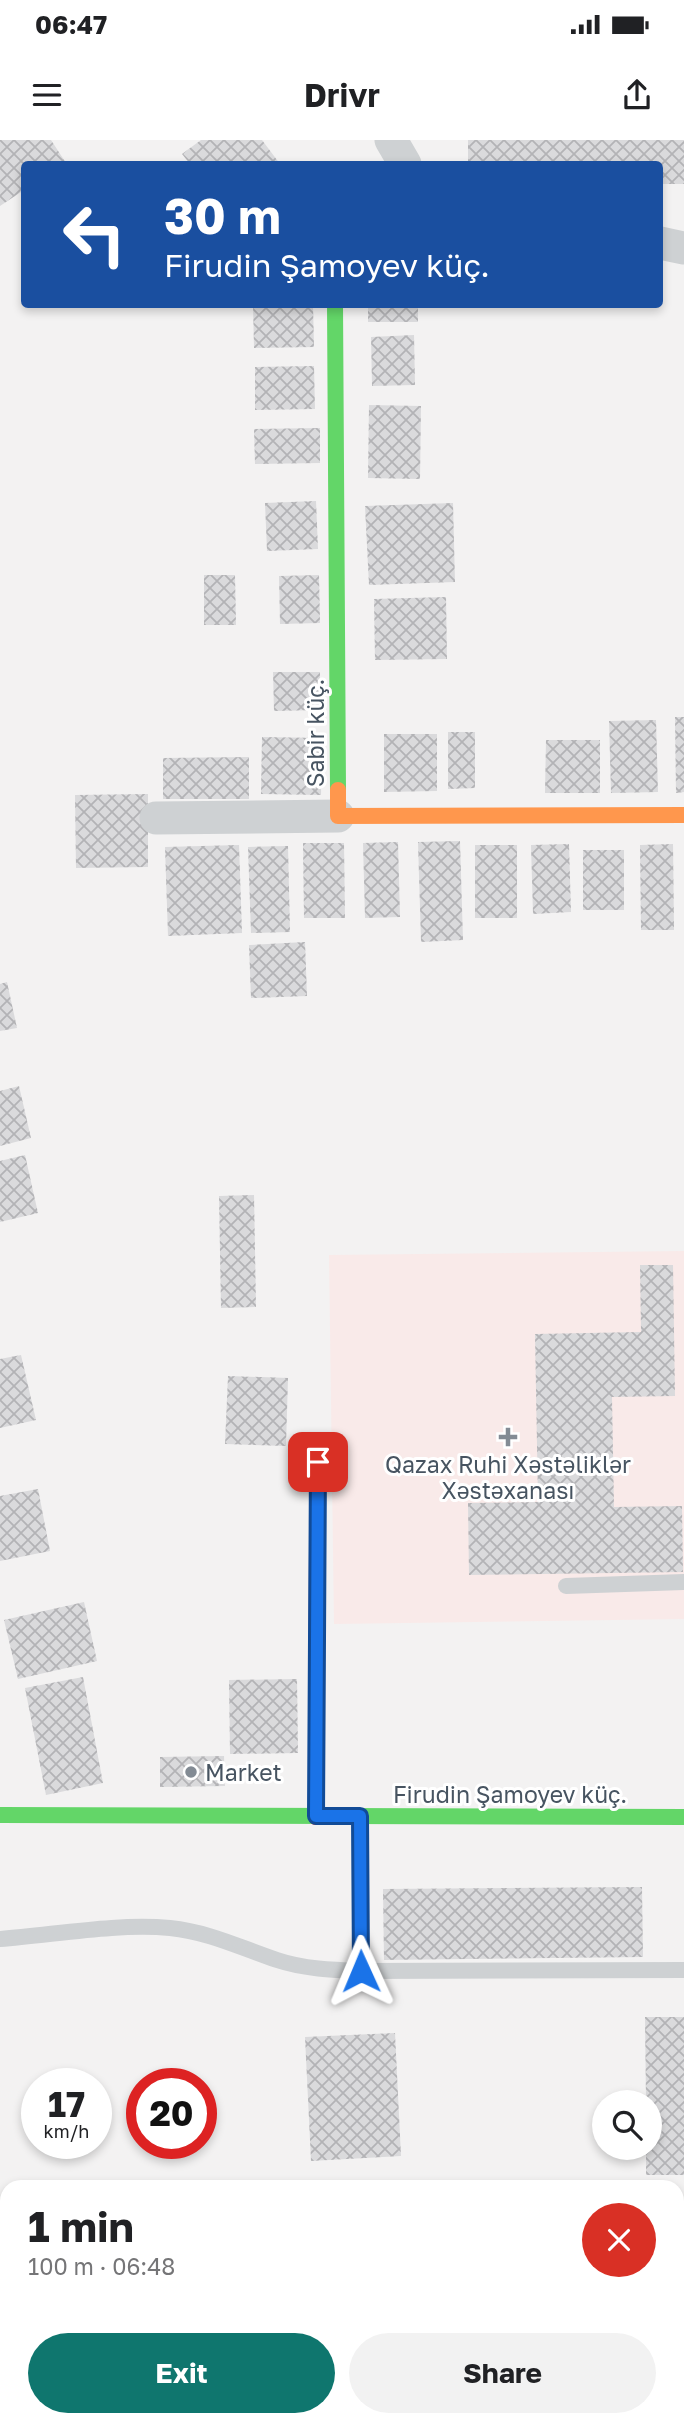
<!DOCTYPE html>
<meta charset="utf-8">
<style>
body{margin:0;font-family:"Golos Text",sans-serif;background:#f2f2f2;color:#202124;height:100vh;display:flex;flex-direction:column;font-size:26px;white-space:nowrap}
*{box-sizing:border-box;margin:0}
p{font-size:23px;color:#757577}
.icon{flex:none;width:38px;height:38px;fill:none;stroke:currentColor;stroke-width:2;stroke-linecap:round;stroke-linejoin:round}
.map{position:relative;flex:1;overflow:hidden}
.sheet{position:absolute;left:0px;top:2040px;width:684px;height:247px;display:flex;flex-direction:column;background:#fff;border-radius:21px 21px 0 0;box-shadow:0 4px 10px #0003}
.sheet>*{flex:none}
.top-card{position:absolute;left:21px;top:21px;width:642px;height:147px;border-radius:7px;box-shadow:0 4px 10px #0003;background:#1a4fa0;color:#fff;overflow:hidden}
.tools{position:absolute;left:592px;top:1950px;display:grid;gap:14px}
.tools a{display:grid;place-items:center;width:70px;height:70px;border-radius:50%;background:#fff;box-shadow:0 4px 10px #0003;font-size:35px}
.speed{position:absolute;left:21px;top:1928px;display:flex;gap:14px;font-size:35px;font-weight:700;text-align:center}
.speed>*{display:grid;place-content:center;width:91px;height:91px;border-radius:50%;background:#fff;box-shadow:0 4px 10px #0003;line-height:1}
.speed small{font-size:18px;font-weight:400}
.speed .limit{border:10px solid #d22;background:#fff;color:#111}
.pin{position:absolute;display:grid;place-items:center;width:60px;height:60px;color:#fff;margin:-30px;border-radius:14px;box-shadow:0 4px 10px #0006}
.me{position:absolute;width:77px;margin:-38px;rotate:359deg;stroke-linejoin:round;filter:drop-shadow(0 0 5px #0008)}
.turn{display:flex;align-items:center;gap:24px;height:147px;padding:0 28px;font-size:32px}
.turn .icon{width:91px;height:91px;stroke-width:2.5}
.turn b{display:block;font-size:49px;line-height:60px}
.round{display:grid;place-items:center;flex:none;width:74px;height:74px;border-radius:37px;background:#f2f2f2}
.headline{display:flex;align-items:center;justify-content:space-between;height:119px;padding:0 28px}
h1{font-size:42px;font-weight:700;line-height:52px}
.cta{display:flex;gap:14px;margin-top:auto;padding:14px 28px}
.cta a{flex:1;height:80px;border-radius:42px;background:#0f766e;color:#fff;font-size:28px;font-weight:700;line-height:80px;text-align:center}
.cta a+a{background:#f2f2f2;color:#202124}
.status{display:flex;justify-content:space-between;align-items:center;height:49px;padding:0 35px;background:#fff;direction:ltr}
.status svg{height:19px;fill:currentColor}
header{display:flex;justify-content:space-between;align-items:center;height:91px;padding:0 28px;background:#fff;font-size:32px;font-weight:700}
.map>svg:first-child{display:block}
.medical{fill:#f9eae9}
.building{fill:url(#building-cross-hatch)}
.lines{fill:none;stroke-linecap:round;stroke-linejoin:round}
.lane{stroke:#ced1d3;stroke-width:16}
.street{stroke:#ced1d3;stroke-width:33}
.fast{stroke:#63d668;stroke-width:16}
.slow{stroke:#ff974d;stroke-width:16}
.jam{stroke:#b3261e;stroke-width:16}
.route-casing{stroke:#114b97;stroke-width:18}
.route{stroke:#1a73e8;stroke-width:12}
.poi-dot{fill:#838b94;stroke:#fff;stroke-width:2.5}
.labels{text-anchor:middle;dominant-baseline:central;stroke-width:6;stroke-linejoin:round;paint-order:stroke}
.street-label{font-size:23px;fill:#475461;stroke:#fff}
.poi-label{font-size:23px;fill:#475461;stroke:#fff}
</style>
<div class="status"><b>06:47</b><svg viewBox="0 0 49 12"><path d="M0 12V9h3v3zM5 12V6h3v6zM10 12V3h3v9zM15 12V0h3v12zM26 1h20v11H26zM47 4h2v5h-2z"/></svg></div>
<header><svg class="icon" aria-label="menu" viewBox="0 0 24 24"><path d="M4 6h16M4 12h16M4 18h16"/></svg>Drivr<svg class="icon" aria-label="share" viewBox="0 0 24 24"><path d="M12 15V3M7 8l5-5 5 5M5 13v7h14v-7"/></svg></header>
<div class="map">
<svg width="684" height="2287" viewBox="0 0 684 2287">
<defs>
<pattern id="building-cross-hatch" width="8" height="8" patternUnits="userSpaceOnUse" patternTransform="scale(1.75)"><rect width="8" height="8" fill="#dadadc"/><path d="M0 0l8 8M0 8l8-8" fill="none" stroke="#b3b3b6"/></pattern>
</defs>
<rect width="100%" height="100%" fill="#f3f2f2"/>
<path class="medical" d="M684,1111v368l-350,5 -5,-369z"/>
<g class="building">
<path d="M0,0h51l15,23 -42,1v26l-24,16z"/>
<path d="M201,0h61l18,24h-90l-8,-10z"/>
<path d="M468,0h216v44h-24v-20h-192z"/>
<path d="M253,164h60l1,43 -60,1z"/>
<rect x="368" y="164" width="50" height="18"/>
<path d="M414,195l1,50 -43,1 -1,-49z"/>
<path d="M314,226l1,43 -60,1v-43z"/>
<path d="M369,265l52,1 -1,73 -52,-1z"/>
<path d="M320,288v35l-65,1 -1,-35z"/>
<path d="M316,361l2,48 -51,2 -2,-48z"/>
<path d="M453,363l2,79 -86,3 -4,-79z"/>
<path d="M204,435h31l1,50h-32z"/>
<path d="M319,435l1,48 -40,1 -1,-48z"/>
<path d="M446,457l1,62 -72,1 -1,-61z"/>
<path d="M273,532h47v38l-46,1z"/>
<path d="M675,577h9v75l-8,1z"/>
<path d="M656,580l2,72 -47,1 -2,-72z"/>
<path d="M448,592h27v56l-27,1z"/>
<path d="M384,594h53v57l-53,1z"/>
<path d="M262,597l60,1 -1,57 -60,-1z"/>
<path d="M546,600h54v53h-55z"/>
<path d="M249,617v42h-86v-41z"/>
<path d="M148,654v73l-72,1 -1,-73z"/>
<path d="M460,701l3,99 -42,2 -3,-100z"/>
<path d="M398,702l2,75 -35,1 -2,-75z"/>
<path d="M303,703h41l1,75h-41z"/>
<path d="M569,704l2,68 -38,2 -2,-69z"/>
<path d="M673,704l1,86h-33l-1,-85z"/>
<path d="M239,705l3,88 -74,3 -3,-89z"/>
<rect x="475" y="705" width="42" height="73"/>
<path d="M288,706l2,86 -39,1 -3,-86z"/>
<rect x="583" y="710" width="41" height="60"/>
<path d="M305,802l2,54 -56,2 -2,-53z"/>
<path d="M7,842l10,46 -17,3v-47z"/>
<path d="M19,946l12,52 -31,8v-55z"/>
<path d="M25,1015l13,58 -38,9v-61z"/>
<path d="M254,1055l2,112 -35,1 -2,-112z"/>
<path d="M640,1125h33l2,131 -63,1 2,110 68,-1 1,66 -214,3 -1,-72 70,-1 -3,-168 106,-2z"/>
<path d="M21,1215l15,65 -36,8v-69z"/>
<path d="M228,1236l60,2 -2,68 -61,-2z"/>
<path d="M38,1349l12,62 -50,10v-65z"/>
<path d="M84,1462l13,59 -79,18 -14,-59z"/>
<path d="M83,1537l20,106 -57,12 -21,-107z"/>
<path d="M297,1539l1,74 -68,1 -1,-74z"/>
<path d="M224,1616l1,30 -65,1v-30z"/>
<path d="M642,1747l1,70 -259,3 -1,-71z"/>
<path d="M645,1877h39v158h-38v-28h3v-45h-3z"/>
<path d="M395,1893l6,123 -90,5 -6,-124z"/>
<path d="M154,2280h81v7h-80z"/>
</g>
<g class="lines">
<g class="lane">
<path d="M566,1446l118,-4"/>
<path d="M360,1677l1,154"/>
<path d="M0,1799c54,-4 116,-16 170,-11 39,4 71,20 107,32 27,9 55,10 84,11l323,-1"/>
</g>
<g class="street">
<path d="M391,0l14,24"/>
<path d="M660,103l24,5"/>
<path d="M156,678l182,-2"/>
</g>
<g class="fast">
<path d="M335,164l3,486"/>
<path d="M0,1675l684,2"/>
</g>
<g class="slow">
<path d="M338,650v26l346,-1"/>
<path d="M317,1414l1,-92"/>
</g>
<path class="jam" d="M316,1677l1,-263"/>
</g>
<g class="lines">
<g class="route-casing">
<path id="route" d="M318,1322l-2,354h44l1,155"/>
</g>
<use href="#route" class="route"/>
</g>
<g class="poi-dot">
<path d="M504.5 1286.5h7v7h7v7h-7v7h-7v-7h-7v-7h7z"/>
<circle cx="191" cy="1632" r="7"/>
</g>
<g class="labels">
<g class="street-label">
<text transform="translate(315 593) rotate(-90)">Sabir küç.</text>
<text x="510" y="1654">Firudin Şamoyev küç.</text>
</g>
<g class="poi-label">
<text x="508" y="1324">Qazax Ruhi Xəstəliklər<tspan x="508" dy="26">Xəstəxanası</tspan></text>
<text x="205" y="1632" text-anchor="start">Market</text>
</g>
</g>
</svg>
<div class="tools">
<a><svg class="icon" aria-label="search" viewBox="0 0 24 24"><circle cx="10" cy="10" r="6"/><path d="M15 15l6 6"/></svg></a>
</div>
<div class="speed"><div>17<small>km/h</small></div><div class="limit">20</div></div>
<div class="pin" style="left:318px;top:1322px;background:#d93025"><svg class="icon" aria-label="arrive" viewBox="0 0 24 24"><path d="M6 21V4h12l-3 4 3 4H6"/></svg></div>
<svg class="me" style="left:361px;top:1831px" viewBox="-20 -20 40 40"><path d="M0-17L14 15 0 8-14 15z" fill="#1a73e8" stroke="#fff" stroke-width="4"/></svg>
<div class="top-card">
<div class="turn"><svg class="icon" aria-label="left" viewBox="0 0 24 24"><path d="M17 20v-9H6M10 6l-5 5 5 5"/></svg><div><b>30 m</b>Firudin Şamoyev küç.</div></div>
</div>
<section class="sheet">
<div class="headline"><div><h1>1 min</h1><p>100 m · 06:48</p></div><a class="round" style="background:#d93025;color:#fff"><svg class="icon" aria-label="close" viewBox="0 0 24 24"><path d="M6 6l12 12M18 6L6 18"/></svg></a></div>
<div class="cta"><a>Exit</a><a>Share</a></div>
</section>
</div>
